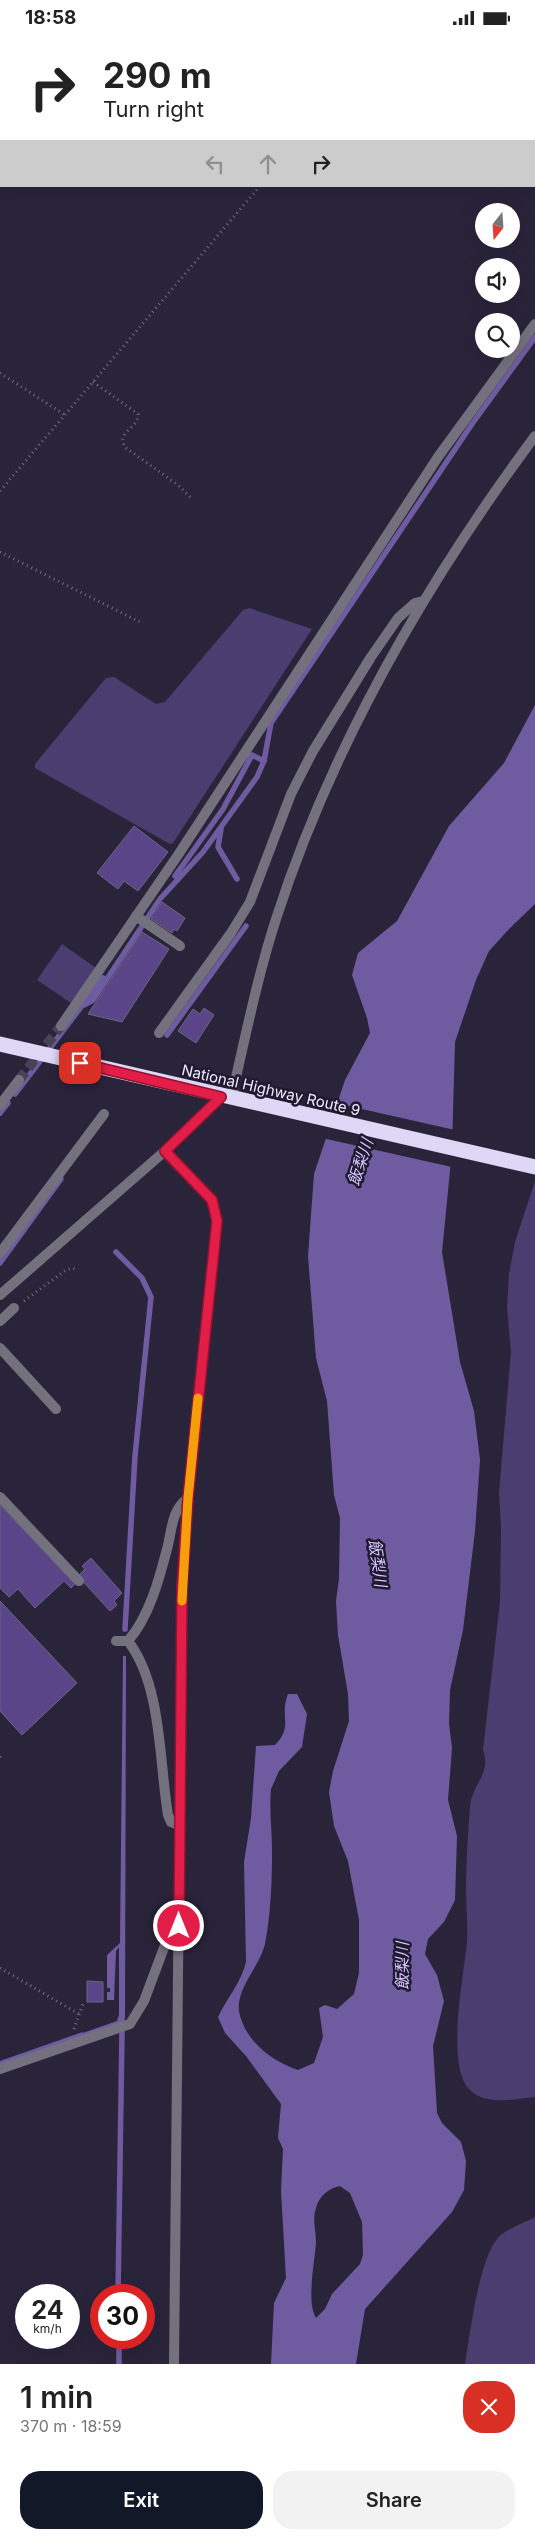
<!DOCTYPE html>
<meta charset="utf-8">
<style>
body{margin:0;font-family:Inter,"Noto Sans JP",sans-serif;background:#f2f2f2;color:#222;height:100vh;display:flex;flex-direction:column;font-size:19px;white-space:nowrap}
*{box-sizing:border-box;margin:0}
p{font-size:16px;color:#767676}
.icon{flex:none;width:28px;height:28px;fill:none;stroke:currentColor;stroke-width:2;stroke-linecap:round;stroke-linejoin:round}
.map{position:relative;height:2329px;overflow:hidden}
.sheet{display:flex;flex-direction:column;background:#fff;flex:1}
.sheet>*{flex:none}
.top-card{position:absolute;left:0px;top:0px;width:535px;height:152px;box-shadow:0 5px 20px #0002;background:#fff;color:#222;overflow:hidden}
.needle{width:32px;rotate:197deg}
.buttons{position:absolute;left:475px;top:168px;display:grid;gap:10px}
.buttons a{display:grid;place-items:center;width:45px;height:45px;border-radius:50%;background:#fff;box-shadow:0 5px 20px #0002;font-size:25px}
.speed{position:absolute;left:15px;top:2249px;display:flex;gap:10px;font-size:25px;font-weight:700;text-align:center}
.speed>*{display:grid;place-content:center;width:65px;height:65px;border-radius:50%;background:#fff;box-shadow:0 5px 20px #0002;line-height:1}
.speed small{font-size:12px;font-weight:400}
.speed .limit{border:8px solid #d22;background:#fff;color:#111}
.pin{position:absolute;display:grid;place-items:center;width:42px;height:42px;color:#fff;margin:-21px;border-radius:10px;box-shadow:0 2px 8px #0006}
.me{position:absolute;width:55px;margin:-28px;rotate:0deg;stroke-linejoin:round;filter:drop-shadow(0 0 4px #0008)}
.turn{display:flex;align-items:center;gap:18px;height:105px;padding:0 20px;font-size:22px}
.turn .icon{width:65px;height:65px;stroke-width:2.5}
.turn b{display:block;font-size:35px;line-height:42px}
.lanes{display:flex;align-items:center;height:48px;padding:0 20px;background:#0003;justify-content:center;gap:25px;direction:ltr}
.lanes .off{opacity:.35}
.round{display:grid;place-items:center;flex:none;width:52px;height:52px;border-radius:20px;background:#f2f2f2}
.headline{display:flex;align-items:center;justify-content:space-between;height:85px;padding:0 20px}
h1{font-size:30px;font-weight:600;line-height:38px}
.action{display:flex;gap:10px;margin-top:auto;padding:10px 20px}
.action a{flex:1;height:58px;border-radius:20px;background:#111827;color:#fff;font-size:20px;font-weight:600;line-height:58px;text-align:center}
.action a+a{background:#f2f2f2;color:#222}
.status{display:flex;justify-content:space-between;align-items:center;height:35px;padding:0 25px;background:#fff;direction:ltr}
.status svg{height:14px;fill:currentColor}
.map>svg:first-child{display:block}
.green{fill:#4c3d71}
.water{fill:#6f5ca0;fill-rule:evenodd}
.pier{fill:#2a243b}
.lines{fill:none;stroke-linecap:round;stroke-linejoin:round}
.stream{stroke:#6f5ca0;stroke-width:5.5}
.building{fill:#594587;stroke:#6b6580}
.street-tunnel{stroke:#474258;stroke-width:10;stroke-dasharray:10 5;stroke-linecap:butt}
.path{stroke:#726d81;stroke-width:3;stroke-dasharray:1 4;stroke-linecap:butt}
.lane{stroke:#74717e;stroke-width:10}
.street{stroke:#74717e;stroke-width:10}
.highway{stroke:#ded7f6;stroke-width:15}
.route-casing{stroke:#92132f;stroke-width:12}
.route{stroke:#e11d48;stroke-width:9}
.slow{stroke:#f59e0b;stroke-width:9}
.labels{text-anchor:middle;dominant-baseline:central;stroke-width:5;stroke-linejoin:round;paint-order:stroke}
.street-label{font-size:15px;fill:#eeebfb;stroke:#201a31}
.water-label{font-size:16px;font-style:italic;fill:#d3c5ff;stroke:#201a31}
</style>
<div class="status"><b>18:58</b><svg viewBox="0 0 49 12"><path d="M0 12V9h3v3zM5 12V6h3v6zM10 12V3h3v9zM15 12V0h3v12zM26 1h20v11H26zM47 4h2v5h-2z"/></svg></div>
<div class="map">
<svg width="535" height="2329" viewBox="0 0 535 2329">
<rect width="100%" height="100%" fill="#2a243b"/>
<g class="green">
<path d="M249,573l63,21 -139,214 -3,1 -135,-76v-4l71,-86 8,-1 42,27 9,-2 78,-92z"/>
<path d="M62,909l34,24 -25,35 -34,-23z"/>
<path d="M535,1146v916c-20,2 -49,9 -65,-7 -25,-24 -6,-115 -3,-148 1,-17 -1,-35 -1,-53 0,-27 2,-56 4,-83 2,-22 22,-32 13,-56l17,-149 1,-74 -2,-34 12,-141 -4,-45 2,-33 6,-32z"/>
<path d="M535,2182v147h-70c5,-29 14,-106 33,-126 9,-10 25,-14 37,-21z"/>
</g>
<g class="water">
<path d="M535,670v199l-25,24 -21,23 -13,29 -21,62 -3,105 -120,-28 13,-39 25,-47 -3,-15 -15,-43 6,-22 39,-32 52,-95 55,-63z"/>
<path d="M331,1088l121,27 -10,102 18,110 14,49 6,49 -5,71 -12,99 -13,60 -1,34 3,24 -4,52 9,36 -2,64 -11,22 -16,17 -3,15 12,21 7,26 -11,45 4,67 5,10 19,19 5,19 -2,29 -12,22 -87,97 -9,55h-85l3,-61 12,-25 -5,-87 2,-42 -5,-11 3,-34 -35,-48 -21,-23 -7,-16c9,-19 23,-34 28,-55l-2,-100 7,-44 5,-72 19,-1c19,-20 4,-28 13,-51h9l10,20 -5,33 -23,24 -8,18c-2,21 1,40 1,61 0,31 -1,63 -7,94 -5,22 -29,44 -26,67 5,29 32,50 59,59l16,-7 9,-26 -4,-29 6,-3 12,4 17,-15 5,-21v-53l-11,-59 -14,-35 -5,-34 4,-21 16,-50 -1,-27 -10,-59 -2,-34 3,-22 1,-61 -6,-23 -7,-94 -11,-43 -8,-102 6,-82zM340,2151l10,7 12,29 1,33 -3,9 -28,30 -7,15 -9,9c-10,-16 -1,-57 0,-76 0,-12 -4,-22 0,-34 3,-12 13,-20 24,-22z"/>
<path d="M123,1621h3l-1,361 -1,7 -48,15 1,-4 40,-14 2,-6v-68l-3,4 -2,49h-7v-8h3v-4h-3v-33l13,-12z"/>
</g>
<path class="pier" d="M335,1068l120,27 -3,37 -130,-29z"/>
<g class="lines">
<g class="stream">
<path d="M330,1l4,-1"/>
<path d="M0,146l1,-1"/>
<path d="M221,794l-3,18 19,32"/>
<path d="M175,841l48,-67 29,-54 12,6"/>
<path d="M84,970l9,-5 67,-101 43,-47 54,-75 7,-16 7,-38 201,-299 63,-87"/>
<path d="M167,1000l79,-109"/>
<path d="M15,1059l88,-116"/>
<path d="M0,1078l8,-10"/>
<path d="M116,1217l26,26 9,19 -16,159 -10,173"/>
<path d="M0,1228l61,-84"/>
<path d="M0,2029l82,-29"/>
<path d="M118,2260l4,-263"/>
<path d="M119,2302v27"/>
</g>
</g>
<g class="building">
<path d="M134,791l34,26 -30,39 -14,-10 -6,8 -21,-16z"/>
<path d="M162,867l23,16 -8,13 -3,-2 -2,4 -21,-14z"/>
<path d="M142,897l27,17 -47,73 -34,-8z"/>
<path d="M204,973l10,7 -18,28 -18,-12 15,-22 7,5z"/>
<path d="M0,1470l75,79 -4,4 -7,-7 -29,27 -17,-19 -9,8 -9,-9z"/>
<path d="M91,1523l31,35 -8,8 3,4 -7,6 -32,-35 7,-7 -3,-3z"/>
<path d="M0,1566l77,82 -55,52 -22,-24z"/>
<path d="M87,1946l16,1v20h-16z"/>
</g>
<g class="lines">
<path class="street-tunnel" d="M19,1045l42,-54"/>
<g class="path">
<path d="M19,0l1,1"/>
<path d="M381,1l1,-1"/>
<path d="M0,338l65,42"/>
<path d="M93,347l45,32c1,15 -24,18 -12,34l52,37 15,15"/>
<path d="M0,456l260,-305"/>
<path d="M0,517l140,70"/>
<path d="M24,1266l42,-31 6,-2 5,2"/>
<path d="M0,1722l2,-2"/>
<path d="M0,1933l79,46"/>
<path d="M74,1994l10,-28"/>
</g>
<g class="lane">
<path d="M136,881l44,30"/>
<path d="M0,1313l56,61"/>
<path d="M0,1462l79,84"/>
<path d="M116,1606h12"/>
</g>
<g class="street">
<path d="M61,991l117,-171 260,-398 97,-133"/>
<path d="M159,998l72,-100 19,-31 41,-108 22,-43 58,-94 27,-39 17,-15 8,-2"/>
<path d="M231,1064c14,-60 26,-121 45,-180 56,-174 150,-336 259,-483"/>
<path d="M0,1070l19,-25"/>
<path d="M165,1116l47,49 5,21 -29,277 -6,89 -8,777"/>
<path d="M0,1218l104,-139"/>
<path d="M0,1260l165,-144 56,-54"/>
<path d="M0,1286l14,-13"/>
<path d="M179,1790l-8,-3 -3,-7c-9,-54 -6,-130 -40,-174 21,-24 31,-61 39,-92 5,-18 4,-39 21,-51"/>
<path d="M0,2034l130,-45 14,-23 24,-64 11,-11"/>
</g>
<path class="highway" d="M0,1009l535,123"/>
</g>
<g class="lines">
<g class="route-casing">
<path id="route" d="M80,1028l141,34 -56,54 47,49 5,21 -29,277 -6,89 -3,339"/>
</g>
<use href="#route" class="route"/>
<path class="slow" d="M182,1566l6,-103 10,-100"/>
</g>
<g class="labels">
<g class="street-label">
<text transform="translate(271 1055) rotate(13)">National Highway Route 9</text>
</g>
<g class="water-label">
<text transform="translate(360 1127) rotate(-72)">飯梨川</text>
<text transform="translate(378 1528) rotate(82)">飯梨川</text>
<text transform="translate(402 1931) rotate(-90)">飯梨川</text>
</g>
</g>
</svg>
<div class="buttons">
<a><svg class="needle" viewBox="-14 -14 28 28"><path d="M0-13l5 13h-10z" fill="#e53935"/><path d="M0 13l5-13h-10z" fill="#767676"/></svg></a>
<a><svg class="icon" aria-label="sound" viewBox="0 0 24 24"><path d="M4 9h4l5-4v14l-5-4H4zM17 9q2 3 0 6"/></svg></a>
<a><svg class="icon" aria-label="search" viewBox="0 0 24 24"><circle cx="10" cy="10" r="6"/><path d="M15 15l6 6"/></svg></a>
</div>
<div class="speed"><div>24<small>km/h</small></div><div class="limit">30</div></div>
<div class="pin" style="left:80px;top:1028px;background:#d93025"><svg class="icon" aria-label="arrive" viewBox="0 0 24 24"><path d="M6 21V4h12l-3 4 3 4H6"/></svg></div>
<svg class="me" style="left:179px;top:1891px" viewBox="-20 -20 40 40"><circle r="17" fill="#e11d48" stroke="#fff" stroke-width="3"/><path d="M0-11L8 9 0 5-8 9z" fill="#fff"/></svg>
<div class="top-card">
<div class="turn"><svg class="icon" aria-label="right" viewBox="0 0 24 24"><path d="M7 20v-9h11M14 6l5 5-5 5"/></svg><div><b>290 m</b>Turn right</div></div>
<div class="lanes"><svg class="icon off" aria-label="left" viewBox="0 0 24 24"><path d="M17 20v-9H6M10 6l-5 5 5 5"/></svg><svg class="icon off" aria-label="ahead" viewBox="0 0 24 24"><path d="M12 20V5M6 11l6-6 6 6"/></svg><svg class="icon" aria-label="right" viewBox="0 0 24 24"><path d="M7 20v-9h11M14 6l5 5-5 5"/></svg></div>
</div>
</div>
<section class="sheet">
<div class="headline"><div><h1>1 min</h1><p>370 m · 18:59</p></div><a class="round" style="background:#d93025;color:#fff"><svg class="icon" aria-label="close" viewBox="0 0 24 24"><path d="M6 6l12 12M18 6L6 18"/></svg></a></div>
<div class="action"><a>Exit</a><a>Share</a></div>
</section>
